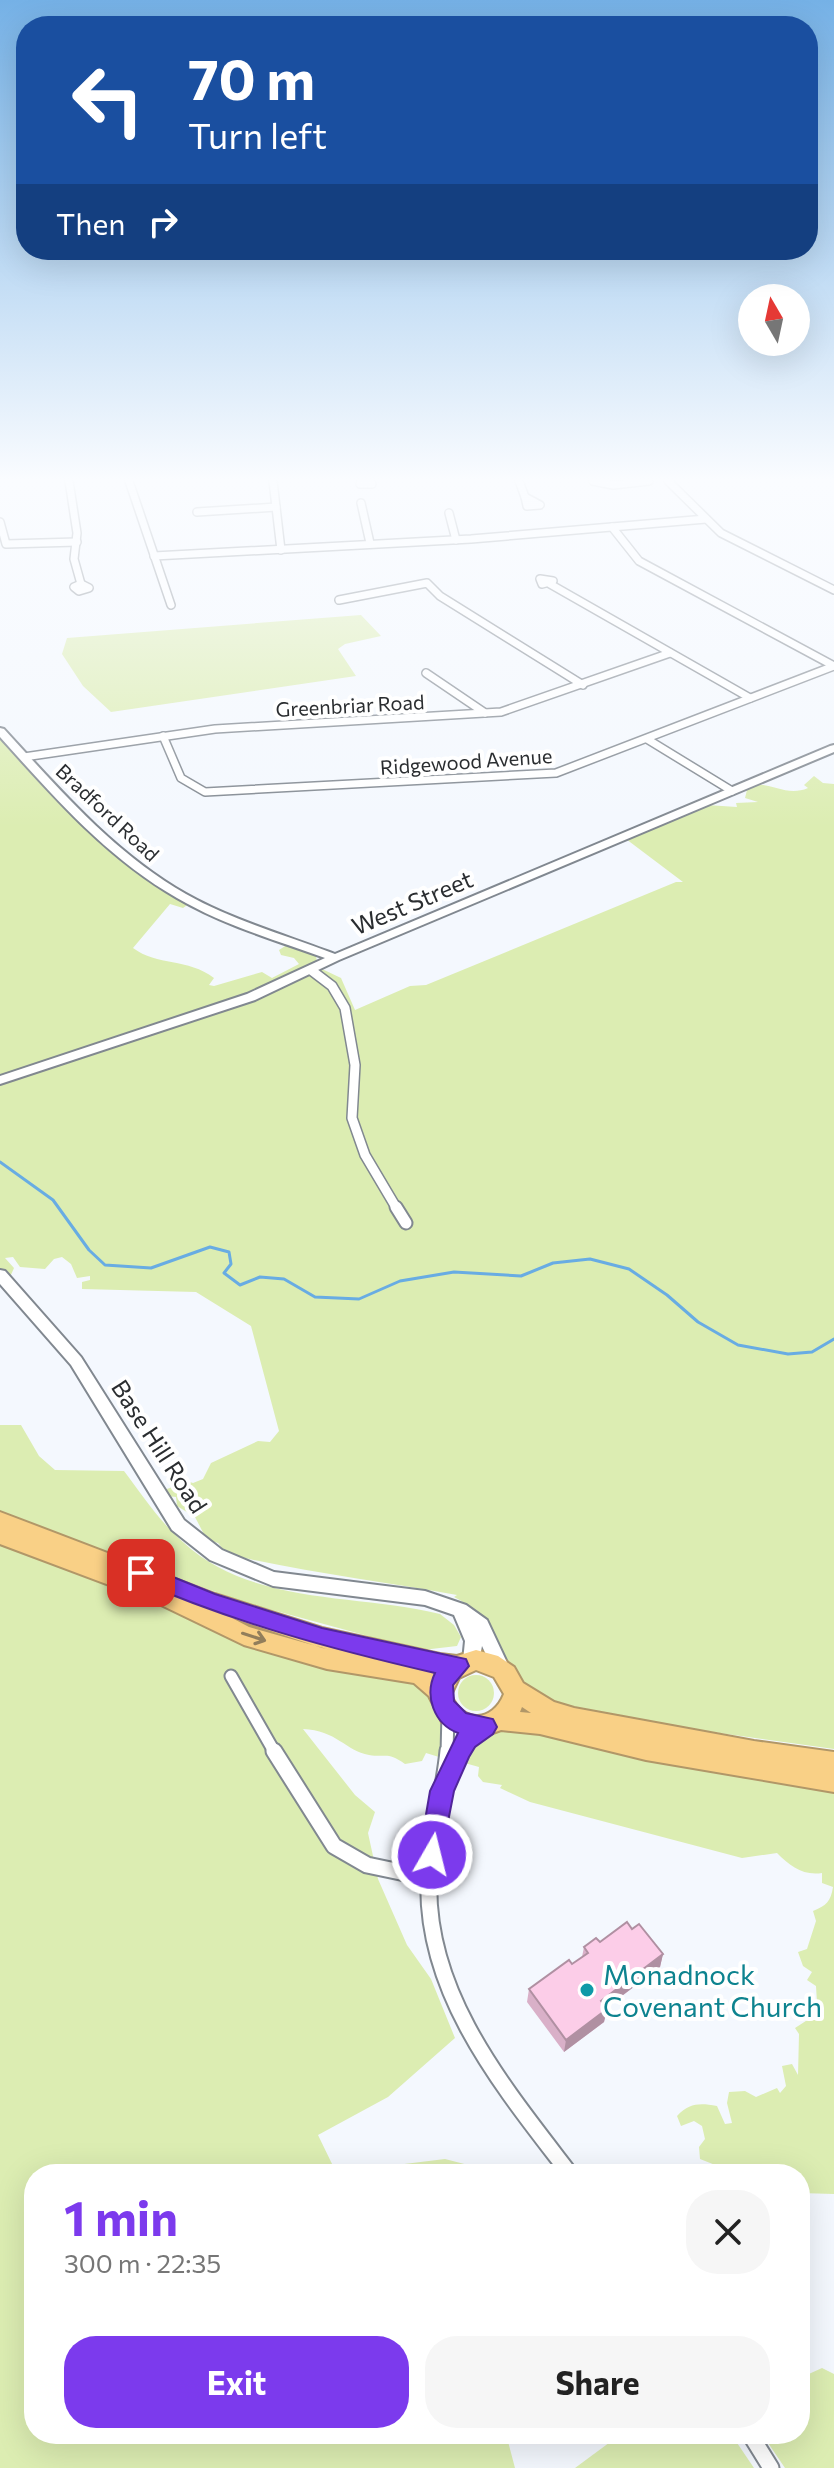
<!DOCTYPE html>
<meta charset="utf-8">
<style>
body{margin:0;font-family:Commissioner,sans-serif;background:#f6f6f6;color:#222;height:100vh;display:flex;flex-direction:column;font-size:30px;white-space:nowrap}
*{box-sizing:border-box;margin:0}
p{font-size:26px;color:#767676}
.icon{flex:none;width:44px;height:44px;fill:none;stroke:currentColor;stroke-width:2;stroke-linecap:round;stroke-linejoin:round}
.map{position:relative;flex:1;overflow:hidden}
.side{position:absolute;left:24px;top:2164px;width:786px;height:280px;display:flex;flex-direction:column;background:#fff;border-radius:32px;box-shadow:0 8px 32px #0002}
.side>*{flex:none}
.top-card{position:absolute;left:16px;top:16px;width:802px;height:244px;border-radius:32px;box-shadow:0 8px 32px #0002;background:#1a4fa0;color:#fff;overflow:hidden}
.needle{width:52px;rotate:351deg}
.buttons{position:absolute;left:738px;top:284px;display:grid;gap:16px}
.buttons a{display:grid;place-items:center;width:72px;height:72px;border-radius:50%;background:#fff;box-shadow:0 8px 32px #0002;font-size:40px}
.pin{position:absolute;display:grid;place-items:center;width:68px;height:68px;color:#fff;margin:-34px;border-radius:16px;box-shadow:0 4px 12px #0006}
.me{position:absolute;width:88px;margin:-44px;rotate:8deg;stroke-linejoin:round;filter:drop-shadow(0 0 6px #0008)}
.turn{display:flex;align-items:center;gap:28px;height:168px;padding:0 40px;font-size:36px}
.turn .icon{width:104px;height:104px;stroke-width:2.5}
.turn b{display:block;font-size:56px;line-height:68px}
.then{display:flex;align-items:center;height:76px;padding:0 40px;background:#0003;gap:16px;font-size:30px}
.round{display:grid;place-items:center;flex:none;width:84px;height:84px;border-radius:32px;background:#f6f6f6}
.head{display:flex;align-items:center;justify-content:space-between;height:136px;padding:0 40px}
h1{font-size:48px;font-weight:700;line-height:60px;color:#7c3aed}
.cta{display:flex;gap:16px;margin-top:auto;padding:16px 40px}
.cta a{flex:1;height:92px;border-radius:32px;background:#7c3aed;color:#fff;font-size:32px;font-weight:700;line-height:92px;text-align:center}
.cta a+a{background:#f6f6f6;color:#222}
.map>svg:first-child{display:block}
.green{fill:#dcedb2}
.lines{fill:none;stroke-linecap:round;stroke-linejoin:round}
.stream{stroke:#68ace3;stroke-width:3}
.street-far3-casing{stroke:#818890;stroke-width:10}
.street-far2-casing{stroke:#818890;stroke-width:12}
.street-far1-casing{stroke:#818890;stroke-width:15}
.street-casing{stroke:#818890;stroke-width:19}
.secondary-casing{stroke:#818890;stroke-width:4}
.highway-casing{stroke:#b19768;stroke-width:4}
.street-far3{stroke:#fff;stroke-width:7}
.street-far2{stroke:#fff;stroke-width:9}
.street-far1{stroke:#fff;stroke-width:11}
.street{stroke:#fff;stroke-width:15}
.secondary{fill:#fff;fill-rule:evenodd}
.highway{fill:#f9d086;fill-rule:evenodd}
.wall{fill:#d9b0c8}
.shaded-wall{fill:#b090a2}
.building{fill:#fccde8;stroke:#b090a2;stroke-width:2}
.oneway{stroke:#927e5b}
.route{fill:#7c3aed;stroke:#51269a;stroke-width:2}
.culture-dot{fill:#0f9aa8;stroke:#fff;stroke-width:3}
.labels{text-anchor:middle;dominant-baseline:central;stroke-width:8;stroke-linejoin:round;paint-order:stroke}
.far-street-label{font-size:20px;fill:#2a2d30;stroke:#fff}
.street-label{font-size:24px;fill:#2a2d30;stroke:#fff}
.near-culture-label{font-size:28px;fill:#0d838f;stroke:#fff;text-anchor:start}
</style>
<div class="map">
<svg width="834" height="2468" viewBox="0 0 834 2468">
<rect width="100%" height="100%" fill="#f4f8fe"/>
<g class="green">
<path d="M361,615l20,21 -36,8 -7,5 18,27 -245,36 -28,-26 -21,-32 5,-16z"/>
<path d="M0,735l76,83 114,85 -7,5 -13,-4 -37,44c24,18 55,10 81,30l-5,7 5,1 48,-14 10,6 27,-14 -5,-6 -13,-3 -2,-5 11,-7 26,13 1,6 -72,35 -245,78z"/>
<path d="M814,776l9,7 11,1v965c-71,-10 -142,-19 -213,-32 -34,-6 -70,-8 -98,-29 -30,-23 -23,-69 -69,-91l3,-2c-77,-14 -153,-23 -230,-41l-9,-11 -11,-3 -12,-23 -18,-11 -1,-9 -9,-1v-7l20,-8 6,2 10,-4 8,-16 47,-22 12,1 9,-11 -28,-105 -55,-34 -114,-3v-7l8,-2v-4l-13,2 -6,-14 -9,-7 -8,2 -9,10 -25,-2 -7,-10 -8,1 9,10 -4,9 -10,-9v-183l185,-61 137,-55 19,9 14,32 55,-24 16,-1 250,-103h7l-57,-43 81,-34 30,2 -1,-4 22,-1 -13,-4 3,-12c19,-7 37,12 60,2l-4,-3z"/>
<path d="M0,1425h21l18,31 16,14 69,1c18,24 36,51 59,71 69,64 172,51 257,72l14,11 7,12 -4,9 -43,5 -27,-5 -19,-10 -121,-33 -247,-88z"/>
<path d="M0,1541l154,57 244,77c40,20 48,38 41,82l-13,-4 -4,8 -17,3c-18,-13 -18,-6 -36,-9 -23,-4 -33,-25 -66,-26l52,66 20,17 -7,21 10,46 29,66 24,34 24,59 -67,59 -70,38 16,33 10,6h-310v260h472l9,34h-515z"/>
<circle cx="476" cy="1693" r="18"/>
<path d="M508,1726l326,65v403l-34,-1v-19h-62l-38,-15 -1,-12 6,-8 -3,-13 -8,-5 -13,5 -4,-10c13,-13 22,-13 40,-10l8,18 7,-1 -5,-20 2,-11 16,-1 11,6 21,-9 3,5 6,-7 -4,-20 10,-2 6,11 1,-41 -4,-6 17,-11 -1,-8 6,-6 -1,-17 -9,-6 5,-8 -9,-6 -5,-14 9,-3 9,-28 -3,-10c13,-5 18,-10 20,-24l-11,-4v-10c-19,3 -32,-7 -45,-20l-35,5 -212,-56 -30,-14 2,-3 -19,-3 -5,-6 1,-9 -18,-5 19,-27z"/>
<path d="M445,2159l27,7 11,8h-103l8,-8z"/>
<path d="M822,2368l12,6v94h-49l-23,-34h38v-56z"/>
<path d="M621,2434h110l23,34h-179z"/>
</g>
<g class="lines">
<path class="stream" d="M0,1162l53,38 36,50 16,15 46,3 59,-21 19,5 2,12 -7,9 16,12 20,-8 24,2 31,18 44,2 41,-18 54,-9 67,4 32,-13 37,-4 39,10 38,26 31,27 40,23 50,9 24,-2 22,-13"/>
<g class="street-far3-casing">
<g id="street-far3">
<path d="M69,481l8,52 -3,26 7,25"/>
<path d="M129,481l42,124"/>
<path d="M273,481l8,69"/>
<path d="M362,481l-2,3h12l-2,-3"/>
<path d="M519,481l6,16"/>
<path d="M593,481l20,4 36,-4"/>
<path d="M668,481l53,52 113,57"/>
<path d="M525,497l15,8 -13,1z"/>
<path d="M361,503l9,40"/>
<path d="M197,512l79,-5"/>
<path d="M449,513l7,27"/>
<path d="M0,522l6,22 71,-2"/>
<path d="M612,527l27,34 195,105"/>
<path d="M154,556l317,-17 235,-20"/>
<path d="M540,579l13,2 -11,3z"/>
<path d="M81,584l8,4 -10,3 -5,-4z"/>
<path d="M550,584l200,114"/>
<path d="M339,600l88,-17 13,13 143,89"/>
<path d="M426,673l59,40"/>
<path d="M163,736l18,42 24,14 351,-19 278,-107"/>
<path d="M647,739l85,52"/>
<path d="M24,757l191,-28 286,-17 169,-59"/>
</g>
</g>
<g class="street-far2-casing">
<path id="street-far2" d="M311,970l21,16 13,22 10,57 -3,53 13,37 32,54"/>
</g>
<g class="street-far1-casing">
<g id="street-far1">
<path d="M396,1207l10,16"/>
<path d="M231,1676l44,77"/>
<path d="M447,1753l1,-40"/>
<path d="M460,1753l24,-25"/>
</g>
</g>
<g class="street-casing">
<g id="street">
<path d="M274,1751l60,95 33,19 62,13"/>
<path d="M448,1751c-4,42 -17,84 -19,127 -5,115 75,210 141,296"/>
<path d="M446,1781l15,-30"/>
<path d="M750,2434l21,34"/>
</g>
</g>
<g class="secondary-casing">
<g id="secondary">
<path d="M0,728l4,1c55,60 110,124 182,165 46,26 99,41 149,60l495,-208 4,-1v7l-495,208 -84,40 -255,84v-8l247,-82 78,-36c-50,-18 -102,-33 -148,-60 -70,-40 -124,-102 -177,-161z"/>
<path d="M0,1270l5,1 76,86 103,163 38,30 52,22 151,19 41,14 21,15 23,49 -3,5 -6,3 -6,-3 -13,-28 -4,20 -6,3 -6,-3 -3,-5 2,-20 -11,-26 -29,-10 -152,-19 -63,-26 -38,-30 -101,-165 -71,-81z"/>
</g>
</g>
<g class="highway-casing">
<path id="highway" d="M0,1512l215,82 107,34 118,26 17,2 19,-6 22,6 16,11 9,16 31,19 20,6 180,33 80,11v40l-188,-32 -106,-26 -39,-4 -14,5h-20l-25,-13 -13,-26 -15,-13 -87,-14 -83,-24 -87,-42 -157,-59zM232,1618l90,30 11,2 -6,-1 -78,-22zM476,1670l18,7 10,17c-11,28 -41,30 -53,1l8,-17zM522,1707l9,6 -11,-1z"/>
</g>
<use href="#street-far3" class="street-far3"/>
<use href="#street-far2" class="street-far2"/>
<use href="#street-far1" class="street-far1"/>
<use href="#street" class="street"/>
<use href="#secondary" class="secondary"/>
<use href="#highway" class="highway"/>
</g>
<path class="wall" d="M632,1929l31,25 -3,13 -54,41 1,1 -3,13 -40,30 -37,-50 2,-13 43,-25 10,-7 2,-10 16,-5z"/>
<g class="shaded-wall">
<path d="M663,1954l-3,13 -62,47 3,-13z"/>
<path d="M607,2009l-3,13 -40,30 2,-12z"/>
</g>
<path class="building" d="M627,1922l5,7 7,-5 24,30 -62,47 6,8 -41,31 -37,-51 40,-29 3,4 16,-11 -4,-6 12,-9 4,4z"/>
<defs><path id="oneway-shaft" d="M-6 0H5M1.5-3L5.5 0L1.5 3" fill="none" stroke-width="1.6" stroke-linecap="round" stroke-linejoin="round" transform="scale(2)"/></defs>
<use class="oneway" href="#oneway-shaft" transform="translate(254 1637) rotate(18)"/>
<linearGradient id="sky" x2="0" y2="1"><stop stop-color="#75b1e6"/><stop offset="0.58" stop-color="#fafcff"/><stop offset="1" stop-color="#fafcff" stop-opacity="0"/></linearGradient>
<rect width="834" height="827" fill="url(#sky)"/>
<path class="route" d="M141,1564l74,30 107,34 144,31 3,7 -16,19 1,16 12,12 27,6 4,8 -4,7 -18,13 -6,10 -15,34 -14,72 -8,4 -9,-4 -4,-8 11,-64 28,-58c-24,-9 -34,-37 -23,-60 -104,-24 -203,-51 -301,-94l-3,-6 3,-7z"/>
<circle class="culture-dot" cx="587" cy="1990" r="8"/>
<g class="labels">
<g class="far-street-label">
<text transform="translate(350 705) rotate(-3)">Greenbriar Road</text>
<text transform="translate(466 761) rotate(-4)">Ridgewood Avenue</text>
<text transform="translate(108 812) rotate(43)">Bradford Road</text>
</g>
<g class="street-label">
<text transform="translate(412 902) rotate(-23)">West Street</text>
<text transform="translate(160 1446) rotate(57)">Base Hill Road</text>
</g>
<g class="near-culture-label">
<text x="603" y="1974">Monadnock<tspan x="603" dy="32">Covenant Church</tspan></text>
</g>
</g>
</svg>
<div class="buttons">
<a><svg class="needle" viewBox="-14 -14 28 28"><path d="M0-13l5 13h-10z" fill="#e53935"/><path d="M0 13l5-13h-10z" fill="#767676"/></svg></a>
</div>
<div class="pin" style="left:141px;top:1573px;background:#d93025"><svg class="icon" aria-label="arrive" viewBox="0 0 24 24"><path d="M6 21V4h12l-3 4 3 4H6"/></svg></div>
<svg class="me" style="left:432px;top:1855px" viewBox="-20 -20 40 40"><circle r="17" fill="#7c3aed" stroke="#fff" stroke-width="3"/><path d="M0-11L8 9 0 5-8 9z" fill="#fff"/></svg>
<div class="top-card">
<div class="turn"><svg class="icon" aria-label="left" viewBox="0 0 24 24"><path d="M17 20v-9H6M10 6l-5 5 5 5"/></svg><div><b>70 m</b>Turn left</div></div>
<div class="then">Then<svg class="icon" aria-label="right" viewBox="0 0 24 24"><path d="M7 20v-9h11M14 6l5 5-5 5"/></svg></div>
</div>
<section class="side">
<div class="head"><div><h1>1 min</h1><p>300 m · 22:35</p></div><a class="round"><svg class="icon" aria-label="close" viewBox="0 0 24 24"><path d="M6 6l12 12M18 6L6 18"/></svg></a></div>
<div class="cta"><a>Exit</a><a>Share</a></div>
</section>
</div>
